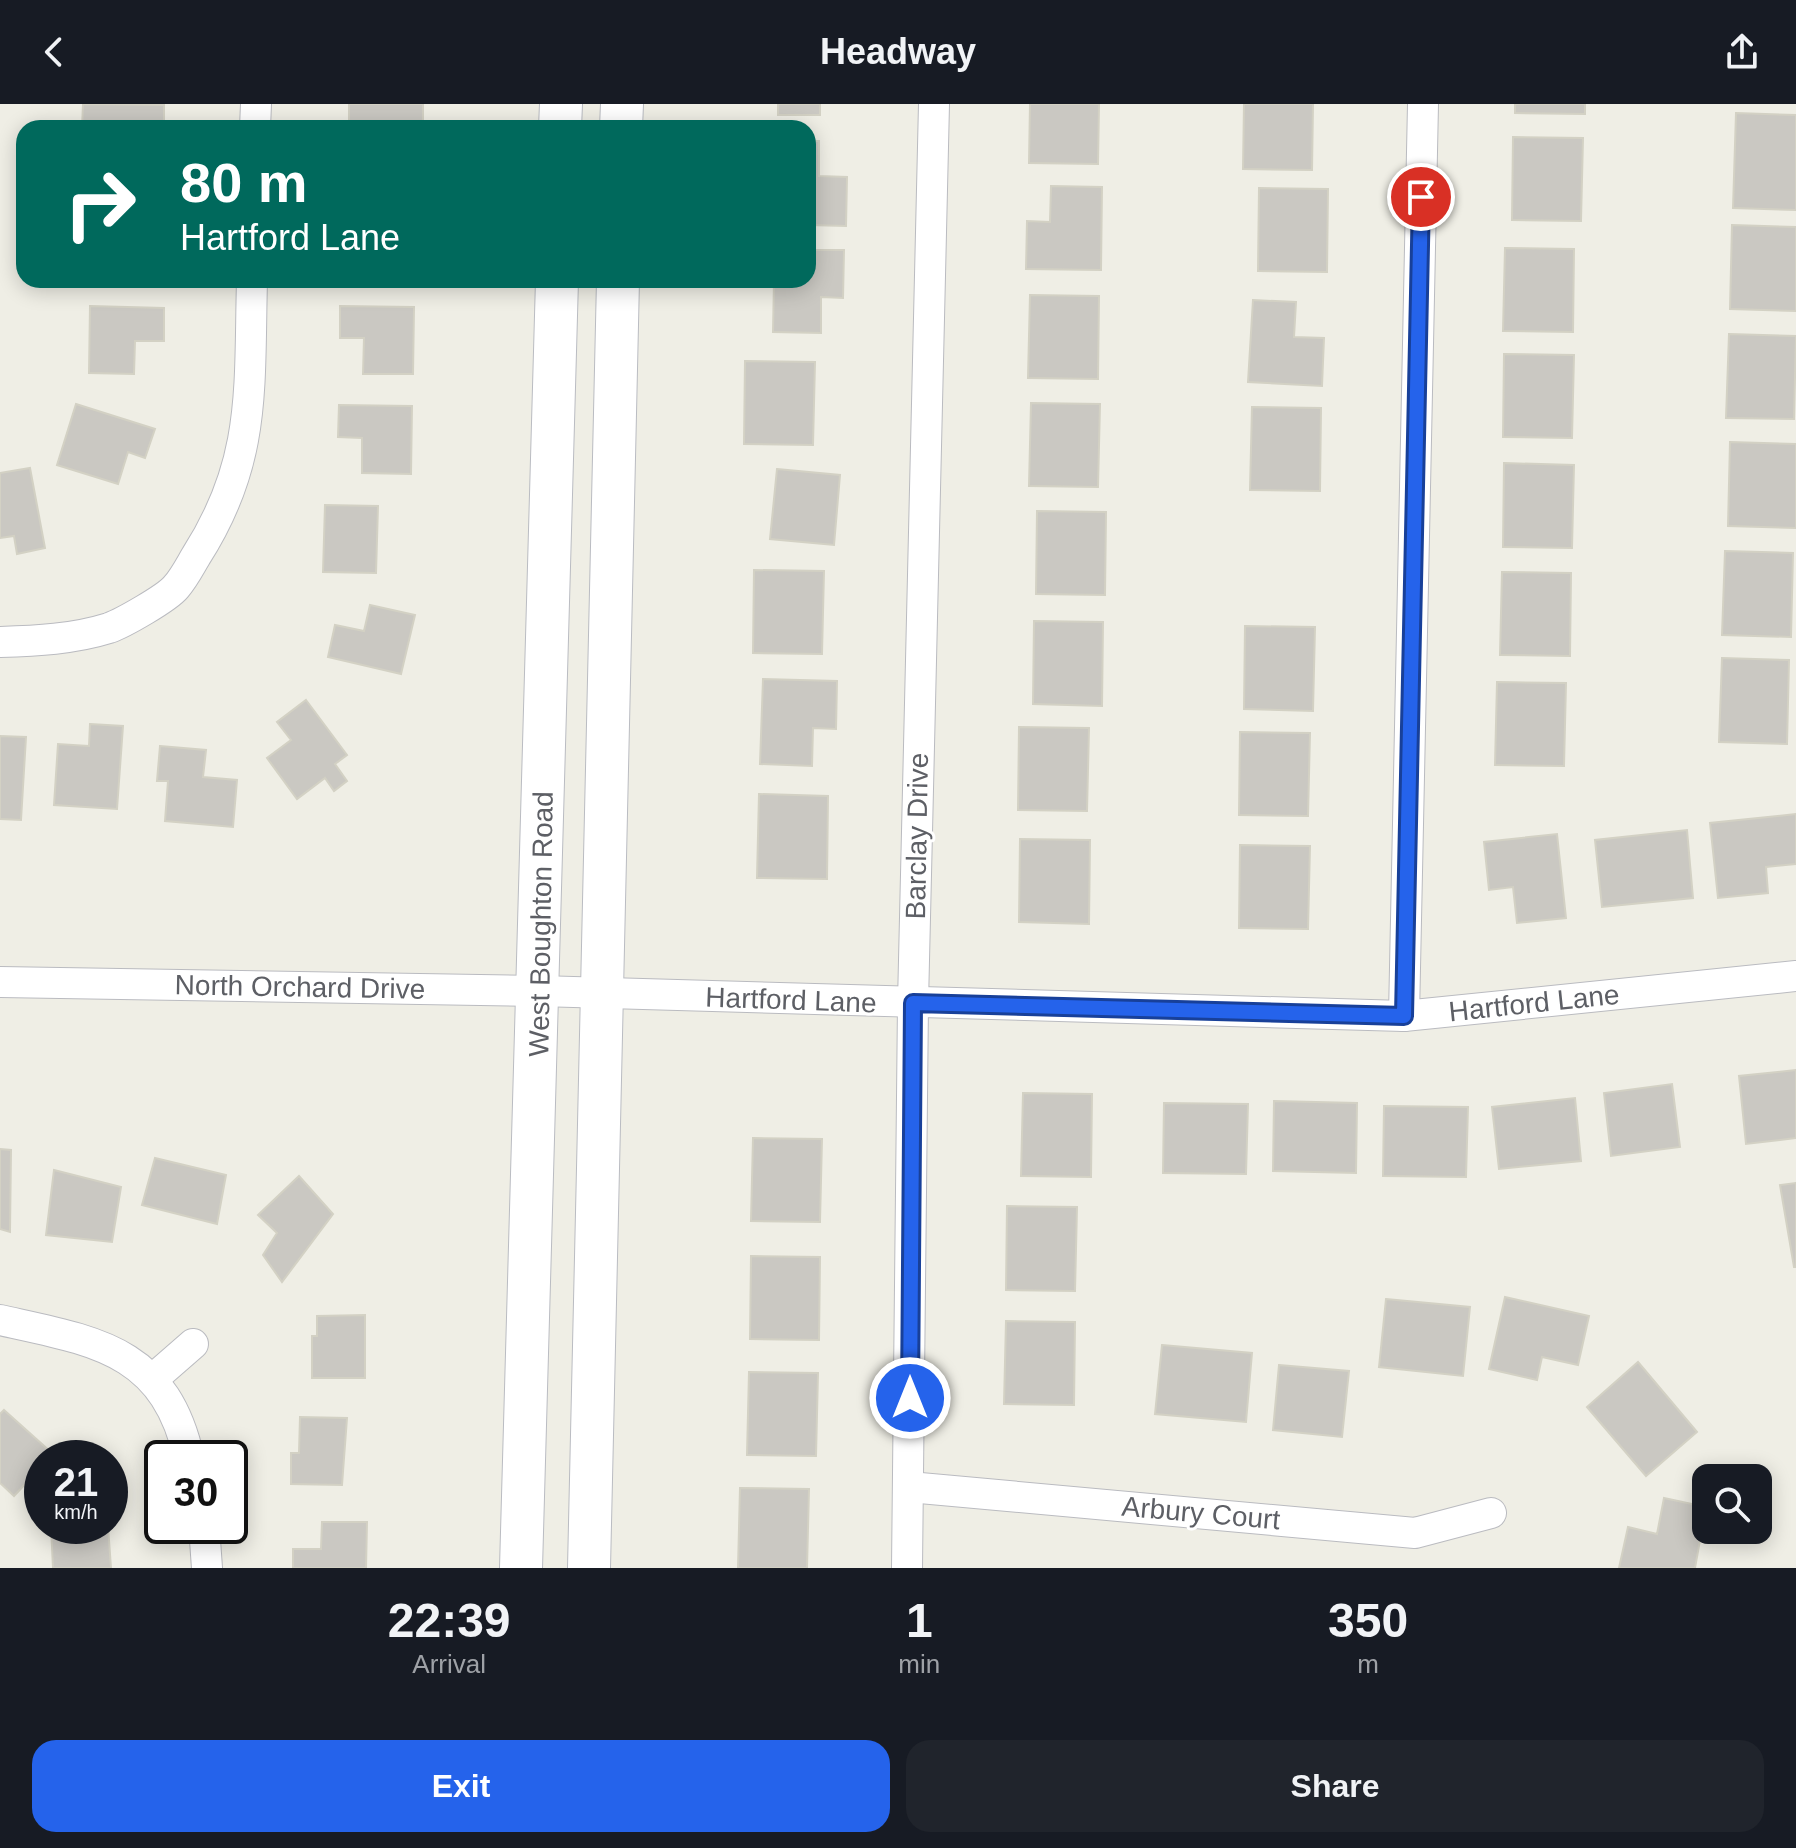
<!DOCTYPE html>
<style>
body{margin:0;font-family:Helvetica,sans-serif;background:#20242c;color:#f1f3f6;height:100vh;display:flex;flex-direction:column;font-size:30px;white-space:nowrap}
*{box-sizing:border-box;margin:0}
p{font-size:26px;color:#9ea1a6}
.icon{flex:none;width:44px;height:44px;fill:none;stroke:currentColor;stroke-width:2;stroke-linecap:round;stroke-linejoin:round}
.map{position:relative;height:1464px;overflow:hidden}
.side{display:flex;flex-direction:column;background:#171b24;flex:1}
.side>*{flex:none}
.guide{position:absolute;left:16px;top:16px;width:800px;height:168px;border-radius:24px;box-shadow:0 4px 20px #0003;background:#00695c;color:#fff;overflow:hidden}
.fabs{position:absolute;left:1692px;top:1360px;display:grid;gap:16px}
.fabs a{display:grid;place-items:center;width:80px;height:80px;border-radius:16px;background:#171b24;box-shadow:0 4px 20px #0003;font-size:40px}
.speed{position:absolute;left:24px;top:1336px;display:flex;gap:16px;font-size:40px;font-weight:700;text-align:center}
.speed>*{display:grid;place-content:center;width:104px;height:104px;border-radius:50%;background:#171b24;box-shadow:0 4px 20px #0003;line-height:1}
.speed small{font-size:20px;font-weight:400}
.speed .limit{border:4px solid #111;border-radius:12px;background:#fff;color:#111}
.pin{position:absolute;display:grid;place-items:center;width:68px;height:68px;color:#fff;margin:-34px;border:4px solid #fff;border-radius:50%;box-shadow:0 2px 8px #0007}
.me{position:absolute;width:88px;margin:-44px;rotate:0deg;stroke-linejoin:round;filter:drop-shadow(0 0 6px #0008)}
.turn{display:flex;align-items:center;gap:28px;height:168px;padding:0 32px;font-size:36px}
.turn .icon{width:104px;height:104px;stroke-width:2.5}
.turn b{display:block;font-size:56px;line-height:68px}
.eta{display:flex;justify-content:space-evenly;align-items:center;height:136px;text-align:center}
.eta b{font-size:48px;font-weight:600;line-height:56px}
.primary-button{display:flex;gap:16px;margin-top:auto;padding:16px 32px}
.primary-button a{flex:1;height:92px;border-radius:24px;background:#2563eb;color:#fff;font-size:32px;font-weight:600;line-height:92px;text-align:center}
.primary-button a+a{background:#20242c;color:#f1f3f6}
header{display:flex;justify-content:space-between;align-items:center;height:104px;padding:0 32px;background:#171b24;font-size:36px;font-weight:600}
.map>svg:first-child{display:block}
.building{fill:#cac8c2;stroke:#d3d1c4;stroke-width:2}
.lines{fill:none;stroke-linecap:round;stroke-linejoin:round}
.minor-casing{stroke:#babbc0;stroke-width:32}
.secondary-casing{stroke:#babcc2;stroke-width:44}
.minor{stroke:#fff;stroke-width:30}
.secondary{stroke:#fff;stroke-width:42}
.route-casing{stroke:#184099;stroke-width:20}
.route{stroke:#2563eb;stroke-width:14}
.labels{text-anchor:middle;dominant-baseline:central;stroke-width:6;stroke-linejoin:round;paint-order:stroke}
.street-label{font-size:28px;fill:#5d5f65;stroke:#fff}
</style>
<header><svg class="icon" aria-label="back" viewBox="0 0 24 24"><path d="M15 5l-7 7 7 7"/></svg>Headway<svg class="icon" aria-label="share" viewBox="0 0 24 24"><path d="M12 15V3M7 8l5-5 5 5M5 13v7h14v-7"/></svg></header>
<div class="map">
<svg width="1796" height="1464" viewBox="0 0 1796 1464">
<rect width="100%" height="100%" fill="#efeee5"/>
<g class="building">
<path d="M83,0l81,1v23h-82z"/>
<rect x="349" y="0" width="74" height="24"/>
<rect x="778" y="0" width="42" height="11"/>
<path d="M1030,0h69l-1,60 -69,-1z"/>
<path d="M1244,0h69l-1,66 -69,-1z"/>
<path d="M1515,0h70v10l-70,-1z"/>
<path d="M1736,9l60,2v95l-63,-2z"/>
<path d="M1513,33l70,1 -2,83 -69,-1z"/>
<path d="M808,37h11v35l28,1 -1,49 -38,-1z"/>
<path d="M1051,82l51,1 -1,83 -75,-1 1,-48 23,1z"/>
<path d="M1259,84l69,1 -1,83 -69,-1z"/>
<path d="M1732,121l64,2v84l-66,-2z"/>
<path d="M1505,144l69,1 -1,83 -70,-1z"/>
<path d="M808,146h36l-1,48 -22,-1v36l-48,-1 1,-52h34z"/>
<path d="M1030,191l69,1 -1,83 -70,-1z"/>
<path d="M1253,196l43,2 -2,35 30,1 -2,48 -74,-4z"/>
<path d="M90,202l74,2v33h-29l-1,33 -45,-1z"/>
<path d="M340,202l74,1 -1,67h-50l1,-36h-24z"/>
<path d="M1729,230l67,2 -2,83 -68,-1z"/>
<path d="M1504,250l70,1 -2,83 -69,-1z"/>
<path d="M745,257l70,1 -2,83 -69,-1z"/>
<path d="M1031,299l69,1 -2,83 -69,-1z"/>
<path d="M76,300l79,25 -10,29 -17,-6 -10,32 -61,-19z"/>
<path d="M339,301l73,1 -1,68 -49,-1v-35l-24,-1z"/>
<path d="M1252,303l69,1 -1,83 -70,-1z"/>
<path d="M1730,338l66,2v84l-68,-2z"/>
<path d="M1504,359l70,2 -2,83 -69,-1z"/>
<path d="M30,364l15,80 -28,6 -3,-18 -14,2v-65z"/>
<path d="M777,365l63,6 -6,70 -64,-6z"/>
<path d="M325,401l53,1 -2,67 -53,-1z"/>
<path d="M1037,407l69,1 -1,83 -69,-1z"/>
<path d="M1725,447l68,2 -2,84 -69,-2z"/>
<path d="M754,466l70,1 -2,83 -69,-1z"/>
<path d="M1502,468l69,1 -1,83 -70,-1z"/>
<path d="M370,501l45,10 -14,59 -73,-17 7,-32 29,6z"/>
<path d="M1034,517l69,1 -1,84 -69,-2z"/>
<path d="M1245,522l70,1 -2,84 -69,-2z"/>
<path d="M1722,554l67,2 -2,84 -68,-2z"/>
<path d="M763,575l74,2 -1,48 -23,-1 -1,38 -52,-2z"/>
<path d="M1497,578l69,1 -2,83 -69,-1z"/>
<path d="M306,596l41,55 -12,9 12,17 -13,10 -9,-13 -28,21 -30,-41 24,-18 -14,-18z"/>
<path d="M90,620l33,2 -6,83 -63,-4 4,-61 31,2z"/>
<path d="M1019,623l70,1 -2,83 -69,-1z"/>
<path d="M1240,628l70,1 -2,83 -69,-1z"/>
<path d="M0,632l26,1 -5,83 -21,-1z"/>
<path d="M160,642l46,4 -3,27 34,3 -4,47 -68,-6 3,-40h-11z"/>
<path d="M759,690l69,2 -1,83 -70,-1z"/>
<path d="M1796,710v50l-30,3 2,26 -50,5 -8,-75z"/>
<path d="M1687,726l6,68 -91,9 -7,-67z"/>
<path d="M1557,730l9,84 -49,5 -4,-36 -24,3 -5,-48z"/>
<path d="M1020,735l70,1 -1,84 -70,-2z"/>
<path d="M1240,741l70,1 -2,83 -69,-1z"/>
<path d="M1796,966v68l-50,6 -7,-68z"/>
<path d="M1672,980l8,63 -69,9 -7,-63z"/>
<path d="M1023,989l69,1 -1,83 -70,-1z"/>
<path d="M1575,994l6,63 -82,8 -7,-62z"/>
<path d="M1274,997l83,2 -1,70 -83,-2z"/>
<path d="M1164,999l84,1 -2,70 -83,-1z"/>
<path d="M1384,1002l84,1 -2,70 -83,-1z"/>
<path d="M753,1034l69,1 -2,83 -69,-1z"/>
<path d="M0,1045l11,1 -1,82 -10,-3z"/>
<path d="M155,1054l71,17 -9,49 -75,-19z"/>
<path d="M54,1066l67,17 -9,55 -66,-7z"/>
<path d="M299,1072l34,38 -51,68 -19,-27 14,-22 -19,-18z"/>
<path d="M1796,1079v84h-2l-14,-82z"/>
<path d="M1007,1102l70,1 -2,84 -69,-1z"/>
<path d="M751,1152l69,1 -1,83 -69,-1z"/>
<path d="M1505,1193l84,19 -11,49 -36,-8 -5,23 -48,-11z"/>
<path d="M1386,1195l84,8 -7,69 -84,-9z"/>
<path d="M365,1211v63h-53v-42h5v-20z"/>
<path d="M1006,1217l69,1 -1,83 -70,-1z"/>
<path d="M1162,1241l90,8 -6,69 -91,-8z"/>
<path d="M1638,1258l59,70 -51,44 -59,-69z"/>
<path d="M1279,1261l70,6 -7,66 -69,-7z"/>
<path d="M749,1268l69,1 -2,83 -69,-1z"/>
<path d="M4,1306l49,44 -11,4v8l-28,30 -14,-13v-69z"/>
<path d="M300,1313l47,1 -5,67 -51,-1v-31h8z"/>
<path d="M740,1384l69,1 -2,79h-69z"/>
<path d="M1664,1394l42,9 -11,61h-76l9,-41 29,7z"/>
<path d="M322,1418h45l-1,46h-73v-19h28z"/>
<path d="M51,1422h57l3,42h-58z"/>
</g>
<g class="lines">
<g class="minor-casing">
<g id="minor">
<path d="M255,24l1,-24"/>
<path d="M0,538c36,-1 74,-3 109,-14 14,-5 58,-30 67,-41 8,-9 14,-21 20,-31 61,-95 53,-168 56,-276"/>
<path d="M0,878l539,9 865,25 392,-40"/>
<path d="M1404,912l19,-912"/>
<path d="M0,1216c94,21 165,29 189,138"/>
<path d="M154,1274l39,-34"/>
<path d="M909,1383l506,46 76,-20"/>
<path d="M204,1422l3,42"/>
<path d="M907,1464l6,-565 21,-899"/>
</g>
</g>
<g class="secondary-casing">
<g id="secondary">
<path d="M560,24l1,-24"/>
<path d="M621,24l1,-24"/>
<path d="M521,1464l36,-1288"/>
<path d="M589,1464l29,-1288"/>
</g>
</g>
<use href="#minor" class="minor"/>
<use href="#secondary" class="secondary"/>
</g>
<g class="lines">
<g class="route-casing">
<path id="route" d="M910,1294l3,-395 491,13 17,-819"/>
</g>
<use href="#route" class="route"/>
</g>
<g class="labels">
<g class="street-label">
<text transform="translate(917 732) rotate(-89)">Barclay Drive</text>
<text transform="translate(541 820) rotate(-89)">West Boughton Road</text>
<text transform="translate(300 883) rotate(1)">North Orchard Drive</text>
<text transform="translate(791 896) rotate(2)">Hartford Lane</text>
<text transform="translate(1534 899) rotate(-6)">Hartford Lane</text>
<text transform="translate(1201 1409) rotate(5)">Arbury Court</text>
</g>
</g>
</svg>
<div class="fabs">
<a><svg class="icon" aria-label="search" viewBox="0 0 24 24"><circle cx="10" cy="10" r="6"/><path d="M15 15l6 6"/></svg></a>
</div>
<div class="speed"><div>21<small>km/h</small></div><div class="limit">30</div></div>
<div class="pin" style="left:1421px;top:93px;background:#d93025"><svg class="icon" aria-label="arrive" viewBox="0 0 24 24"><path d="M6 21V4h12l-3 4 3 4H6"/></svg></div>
<svg class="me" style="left:910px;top:1294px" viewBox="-20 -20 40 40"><circle r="17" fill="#2563eb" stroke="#fff" stroke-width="3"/><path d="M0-11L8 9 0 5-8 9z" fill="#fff"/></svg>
<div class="guide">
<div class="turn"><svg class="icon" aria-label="right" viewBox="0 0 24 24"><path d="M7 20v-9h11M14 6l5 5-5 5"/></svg><div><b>80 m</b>Hartford Lane</div></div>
</div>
</div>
<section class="side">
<div class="eta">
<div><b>22:39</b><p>Arrival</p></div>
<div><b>1</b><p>min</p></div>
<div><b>350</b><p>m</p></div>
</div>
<div class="primary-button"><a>Exit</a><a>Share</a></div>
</section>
